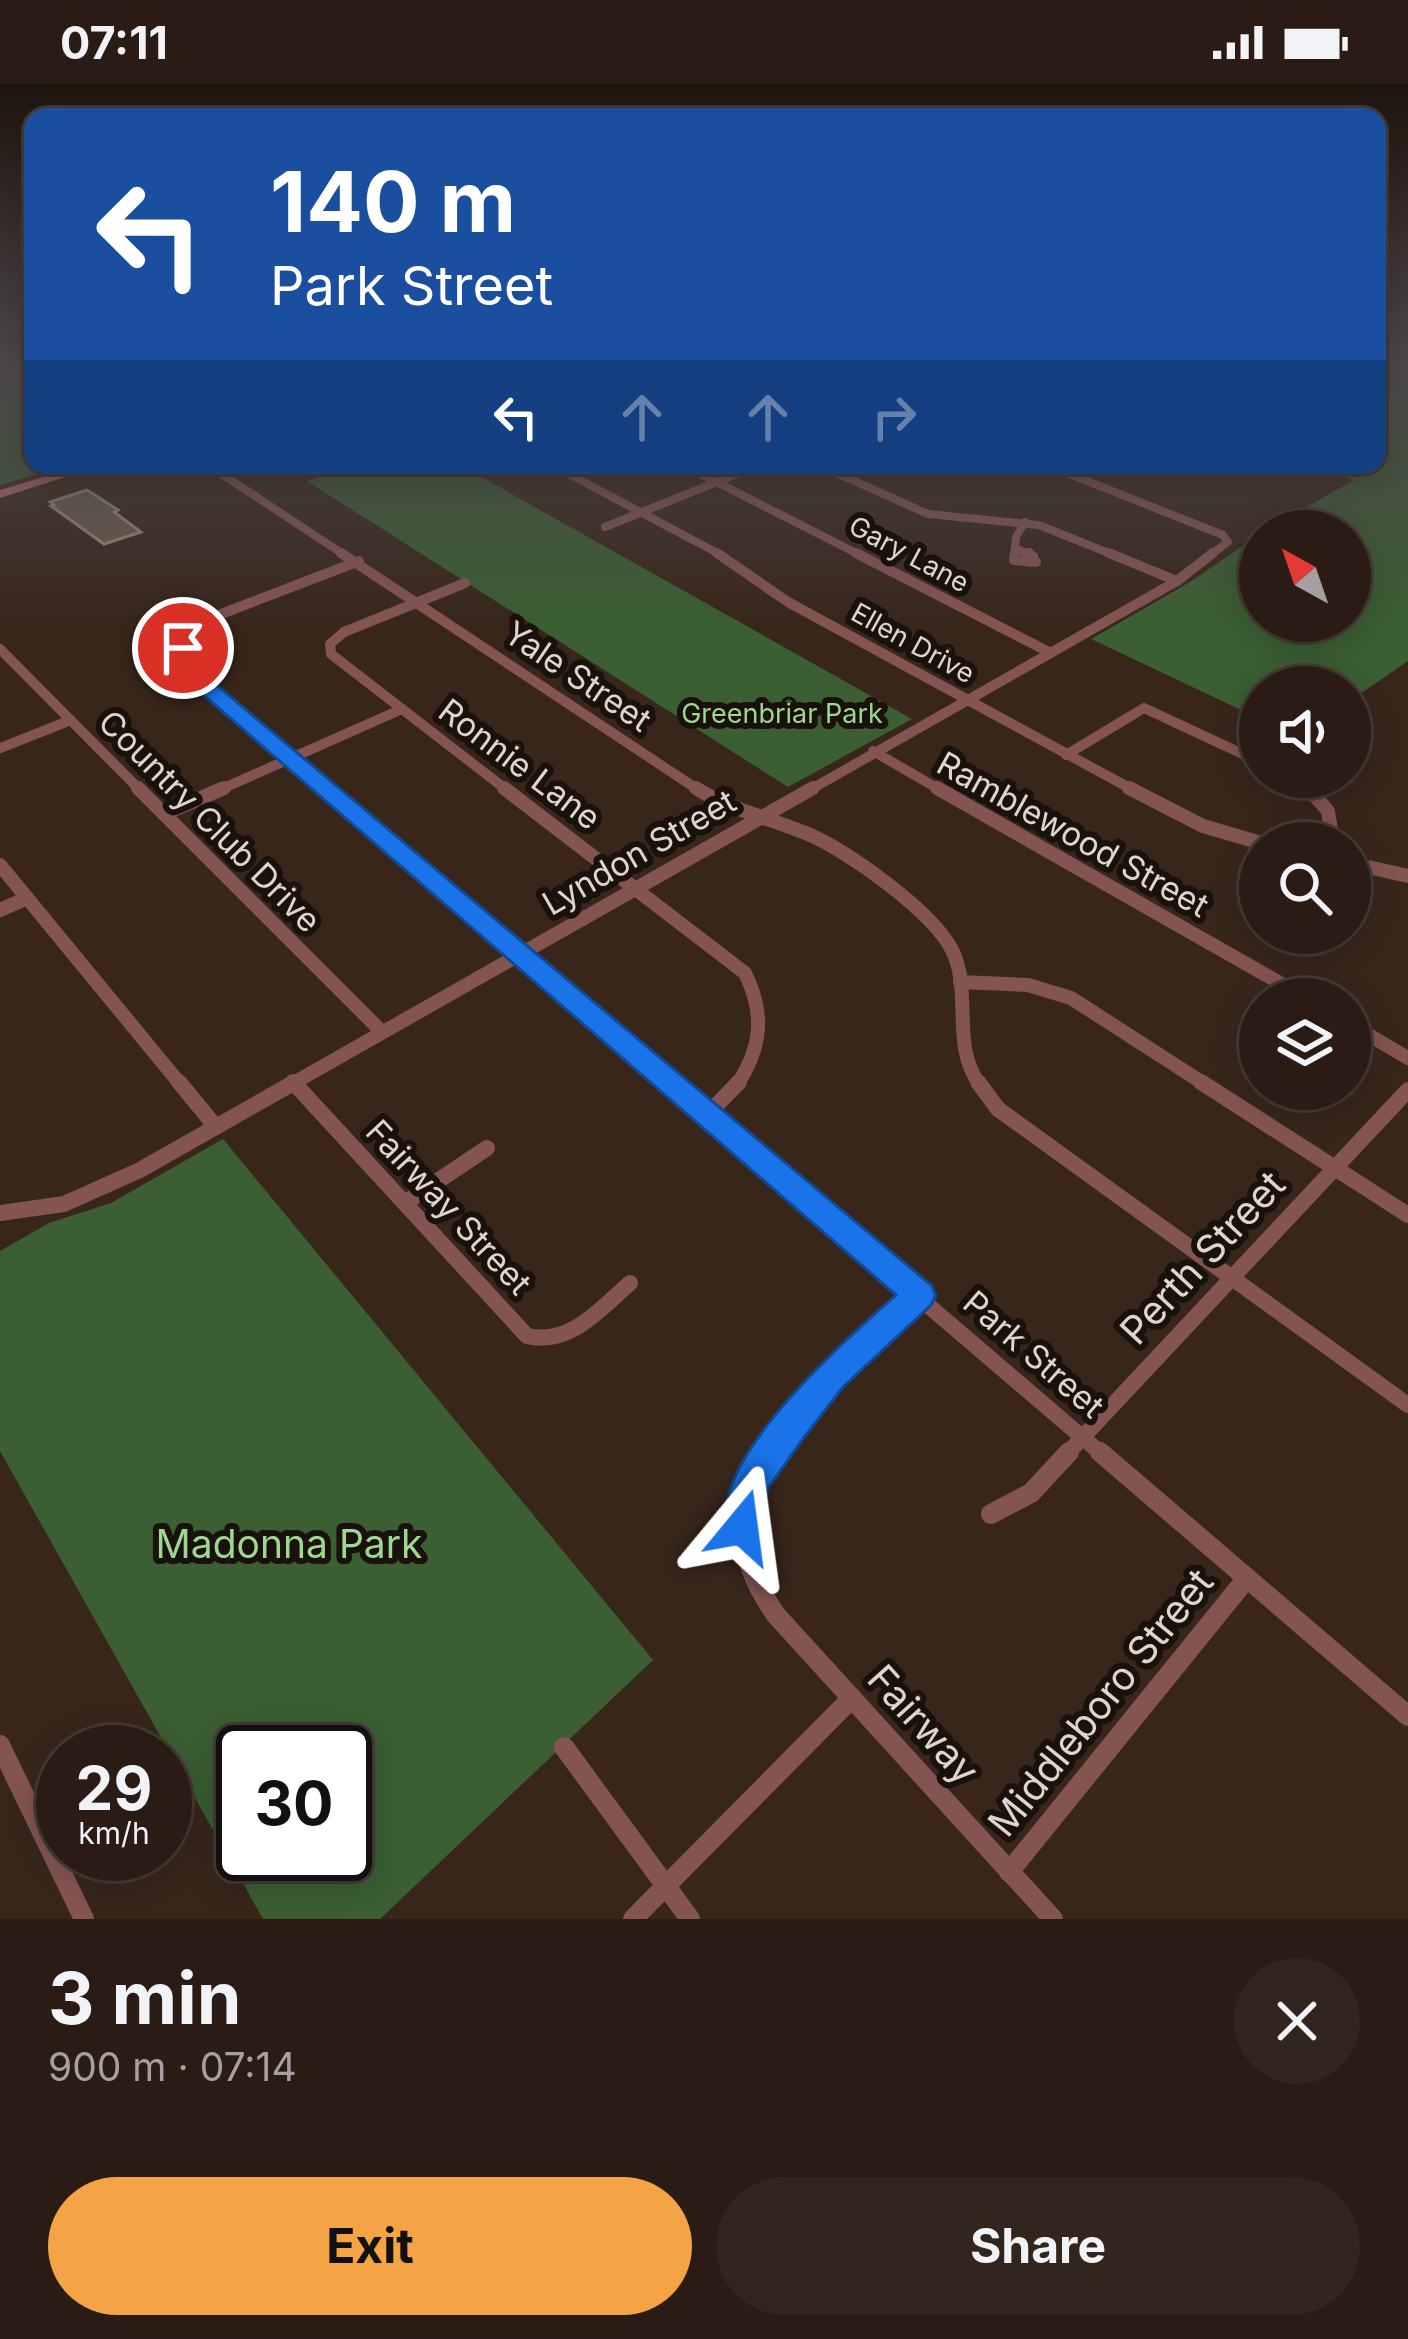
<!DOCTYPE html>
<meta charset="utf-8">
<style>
body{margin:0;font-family:Inter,sans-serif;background:#32251d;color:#f1f3f6;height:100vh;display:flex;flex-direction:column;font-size:45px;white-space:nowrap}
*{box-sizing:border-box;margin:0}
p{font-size:39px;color:#a5a1a0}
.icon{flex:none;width:66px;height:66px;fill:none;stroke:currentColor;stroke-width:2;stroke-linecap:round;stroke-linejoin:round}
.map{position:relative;height:1835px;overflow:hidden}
.sheet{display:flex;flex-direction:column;background:#2a1c14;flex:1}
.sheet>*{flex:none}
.hud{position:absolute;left:24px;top:24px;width:1362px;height:366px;border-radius:24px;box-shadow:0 6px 30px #0003,0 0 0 3px #463a34;background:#1a4fa0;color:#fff;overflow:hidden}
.needle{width:78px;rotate:320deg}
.tools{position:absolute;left:1239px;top:426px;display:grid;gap:24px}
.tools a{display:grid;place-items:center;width:132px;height:132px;border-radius:50%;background:#2a1c14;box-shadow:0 6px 30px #0003,0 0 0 3px #463a34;font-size:60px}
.speed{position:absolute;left:36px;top:1641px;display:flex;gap:24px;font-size:60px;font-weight:700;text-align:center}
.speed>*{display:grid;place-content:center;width:156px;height:156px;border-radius:50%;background:#2a1c14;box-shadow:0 6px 30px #0003,0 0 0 3px #463a34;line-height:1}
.speed small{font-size:30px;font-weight:400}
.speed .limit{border:6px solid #111;border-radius:18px;background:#fff;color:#111}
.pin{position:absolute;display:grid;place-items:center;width:102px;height:102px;color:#fff;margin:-51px;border:6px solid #fff;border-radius:50%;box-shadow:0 3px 12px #0007}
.me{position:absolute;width:132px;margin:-66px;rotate:16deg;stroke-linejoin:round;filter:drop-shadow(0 0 9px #0008)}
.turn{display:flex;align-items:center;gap:42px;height:252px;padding:0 48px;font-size:54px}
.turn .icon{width:156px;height:156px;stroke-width:2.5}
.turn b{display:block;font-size:84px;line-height:102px}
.lanes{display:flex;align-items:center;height:114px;padding:0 48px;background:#0003;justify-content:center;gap:60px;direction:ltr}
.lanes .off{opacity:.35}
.round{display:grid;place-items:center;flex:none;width:126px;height:126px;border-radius:63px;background:#32251d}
.overview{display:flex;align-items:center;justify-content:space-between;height:204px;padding:0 48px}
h1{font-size:72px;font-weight:700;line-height:90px}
.button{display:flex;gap:24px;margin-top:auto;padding:24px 48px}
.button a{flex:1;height:138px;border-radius:72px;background:#f4a444;color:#111;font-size:48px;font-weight:700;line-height:138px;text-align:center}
.button a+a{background:#32251d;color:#f1f3f6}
.status{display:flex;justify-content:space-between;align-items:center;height:84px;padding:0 60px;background:#2a1c14;direction:ltr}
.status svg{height:33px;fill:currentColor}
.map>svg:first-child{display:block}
.green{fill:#3b5e33;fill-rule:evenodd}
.building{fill:#6a5b4a;stroke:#988875;stroke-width:3}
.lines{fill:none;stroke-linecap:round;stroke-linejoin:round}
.minor-far4{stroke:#845452;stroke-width:8}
.minor-far3{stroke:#845452;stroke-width:10}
.minor-far2{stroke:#845452;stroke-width:14}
.minor-far1{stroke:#845452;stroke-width:16}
.minor{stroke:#845452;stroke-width:20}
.secondary{fill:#b56968;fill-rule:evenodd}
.route{fill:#1a73e8;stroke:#114b97;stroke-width:3}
.labels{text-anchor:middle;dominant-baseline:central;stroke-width:12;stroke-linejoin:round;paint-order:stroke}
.far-street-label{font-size:27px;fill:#e1d4cd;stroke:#19110c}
.far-park-label{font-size:27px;fill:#9dd790;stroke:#19110c}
.street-label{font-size:33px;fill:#e1d4cd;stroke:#19110c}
.near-street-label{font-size:39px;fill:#e1d4cd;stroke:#19110c}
.near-park-label{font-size:39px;fill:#9dd790;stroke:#19110c}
</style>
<div class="status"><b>07:11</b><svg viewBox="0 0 49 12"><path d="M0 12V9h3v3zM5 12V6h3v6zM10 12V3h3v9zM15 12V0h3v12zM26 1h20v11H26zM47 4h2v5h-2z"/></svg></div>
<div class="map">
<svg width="1408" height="1835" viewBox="0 0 1408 1835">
<rect width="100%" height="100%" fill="#38261b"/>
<g class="green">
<path d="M0,284h33v97h34l-67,20z"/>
<path d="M1377,284h31v293l-58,40v-14h-90v32l-169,-80 99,-57 70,-48v87h90v-90h-85l89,-51 -38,-15h61z"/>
<path d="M356,381h104l452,254 -124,68 -481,-306z"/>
<path d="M223,1055l430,521 -273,259h-117l-263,-468v-200l49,-28 62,-20zM243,1668h102v102h-102z"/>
</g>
<path class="building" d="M87,406l31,20 -4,2 27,20 -37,12 -53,-38 3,-1 -4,-3z"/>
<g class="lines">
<g class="minor-far4">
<path d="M208,381l138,91"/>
<path d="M552,381l171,91"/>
<path d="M683,381l179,91"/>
<path d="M819,381l109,49 111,11 77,31"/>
<path d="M1047,381l176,70 5,7 -19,14"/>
<path d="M605,443l154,-62"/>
<path d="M1019,466l15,6"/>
<path d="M1014,472l2,-19 9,-15"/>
</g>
<g class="minor-far3">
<path d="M341,469l359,238"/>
<path d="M717,469l71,49 347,189"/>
<path d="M856,469l193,99"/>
<path d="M1015,469l-1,7 22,2 -7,-9"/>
<path d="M1109,469l68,28"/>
<path d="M465,499l-121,49 -14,12 1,10 177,137"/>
<path d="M0,565l141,142"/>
<path d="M0,664l71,-28"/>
<path d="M873,667l69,40"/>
<path d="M1066,671l78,-47 116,54"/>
<path d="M1291,693l21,14"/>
<path d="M217,707l185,-82"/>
<path d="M327,707l-142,-122 -1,-24 32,-29 143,-55"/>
<path d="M808,707l369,-210 36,-28"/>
</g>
<g class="minor-far2">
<path d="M138,704l244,244"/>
<path d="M323,704l348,297"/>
<path d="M504,704l241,185c20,41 17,74 -8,112"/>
<path d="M696,704c32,21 76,31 112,46 39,16 125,78 144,116 21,42 -2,95 28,135"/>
<path d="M937,704l371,211"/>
<path d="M1129,704l74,38 58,17"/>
<path d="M1308,704l20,23 5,32"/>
<path d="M164,730l60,-26"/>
<path d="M1350,779l58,13"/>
<path d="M0,781l181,220"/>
<path d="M0,826l27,-12"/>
<path d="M960,898l68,3 43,13 135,87"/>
<path d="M1350,940l58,34"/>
<path d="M290,1001l523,-297"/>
</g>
<g class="minor-far1">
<path d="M179,998l37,45"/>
<path d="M293,998l234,254c43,10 73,-27 103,-53"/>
<path d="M667,998l436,373"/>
<path d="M978,998l20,27 410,296"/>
<path d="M1201,998l207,133"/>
<path d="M707,1031l32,-33"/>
<path d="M405,1119l82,-55"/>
<path d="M0,1129l64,-9 76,-34 155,-88"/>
<path d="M766,1371l50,-60 103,-100"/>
<path d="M1066,1371l342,-365"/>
</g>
<g class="minor">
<path d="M769,1368c-38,57 -32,108 7,163l277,304"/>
<path d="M1100,1368l308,264"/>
<path d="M991,1430l40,-21 38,-41"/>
<path d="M0,1661l84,174"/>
<path d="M564,1663l126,172"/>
<path d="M1009,1788l238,-294"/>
<path d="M633,1835l219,-221"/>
</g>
<path class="secondary" d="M83,381h19l-102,33v-8z"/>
</g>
<linearGradient id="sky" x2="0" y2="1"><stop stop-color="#1f150f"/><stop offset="0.52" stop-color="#4d474a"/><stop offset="1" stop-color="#4d474a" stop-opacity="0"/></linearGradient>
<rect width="1408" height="541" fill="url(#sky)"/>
<path class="route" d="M176,560h14l5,23 736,618 5,10 -5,10 -88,82 -38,49 -37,52 -12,53 -14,5 -13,-5c-31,-75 116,-200 167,-246l-718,-622z"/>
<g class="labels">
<g class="far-street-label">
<text transform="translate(909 470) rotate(28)">Gary Lane</text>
<text transform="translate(913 559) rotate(29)">Ellen Drive</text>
</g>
<g class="far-park-label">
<text x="782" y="629">Greenbriar Park</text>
</g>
<g class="street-label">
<text transform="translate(578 592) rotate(34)">Yale Street</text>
<text transform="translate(520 680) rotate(37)">Ronnie Lane</text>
<text transform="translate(210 737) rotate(45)">Country Club Drive</text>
<text transform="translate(1073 750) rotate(29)">Ramblewood Street</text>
<text transform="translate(639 768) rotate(-30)">Lyndon Street</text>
<text transform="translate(449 1123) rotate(47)">Fairway Street</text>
<text transform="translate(1034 1270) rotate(41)">Park Street</text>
</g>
<g class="near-street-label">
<text transform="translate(1202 1173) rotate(-47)">Perth Street</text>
<text transform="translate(1100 1618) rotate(-51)">Middleboro Street</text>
<text transform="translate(924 1640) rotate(48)">Fairway</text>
</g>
<g class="near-park-label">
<text x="289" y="1459">Madonna Park</text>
</g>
</g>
</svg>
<div class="tools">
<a><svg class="needle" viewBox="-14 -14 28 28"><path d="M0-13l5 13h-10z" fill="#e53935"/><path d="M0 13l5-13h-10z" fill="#a5a1a0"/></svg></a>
<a><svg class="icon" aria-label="sound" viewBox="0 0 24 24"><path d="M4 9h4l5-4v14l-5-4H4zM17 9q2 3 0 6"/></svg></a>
<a><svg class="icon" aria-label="search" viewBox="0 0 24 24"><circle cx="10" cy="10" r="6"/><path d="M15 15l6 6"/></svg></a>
<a><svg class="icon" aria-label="layers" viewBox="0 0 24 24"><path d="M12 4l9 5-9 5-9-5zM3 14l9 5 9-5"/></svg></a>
</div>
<div class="speed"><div>29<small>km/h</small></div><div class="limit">30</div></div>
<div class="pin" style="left:183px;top:564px;background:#d93025"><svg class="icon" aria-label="arrive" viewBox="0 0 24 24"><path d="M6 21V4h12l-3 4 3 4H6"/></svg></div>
<svg class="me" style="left:742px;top:1443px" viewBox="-20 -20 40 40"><path d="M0-17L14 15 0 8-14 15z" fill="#1a73e8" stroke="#fff" stroke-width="4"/></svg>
<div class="hud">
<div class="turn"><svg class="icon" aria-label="left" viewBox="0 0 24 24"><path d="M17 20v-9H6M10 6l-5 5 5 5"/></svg><div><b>140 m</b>Park Street</div></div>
<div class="lanes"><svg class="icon" aria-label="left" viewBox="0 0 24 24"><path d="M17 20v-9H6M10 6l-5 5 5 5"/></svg><svg class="icon off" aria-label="ahead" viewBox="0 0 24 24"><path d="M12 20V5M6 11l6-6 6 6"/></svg><svg class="icon off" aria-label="ahead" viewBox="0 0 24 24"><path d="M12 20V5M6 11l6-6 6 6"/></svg><svg class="icon off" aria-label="right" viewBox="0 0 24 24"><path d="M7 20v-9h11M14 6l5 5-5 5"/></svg></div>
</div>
</div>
<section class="sheet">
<div class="overview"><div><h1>3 min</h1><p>900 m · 07:14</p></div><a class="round"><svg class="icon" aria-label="close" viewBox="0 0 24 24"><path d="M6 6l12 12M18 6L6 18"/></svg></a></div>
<div class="button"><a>Exit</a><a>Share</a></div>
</section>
